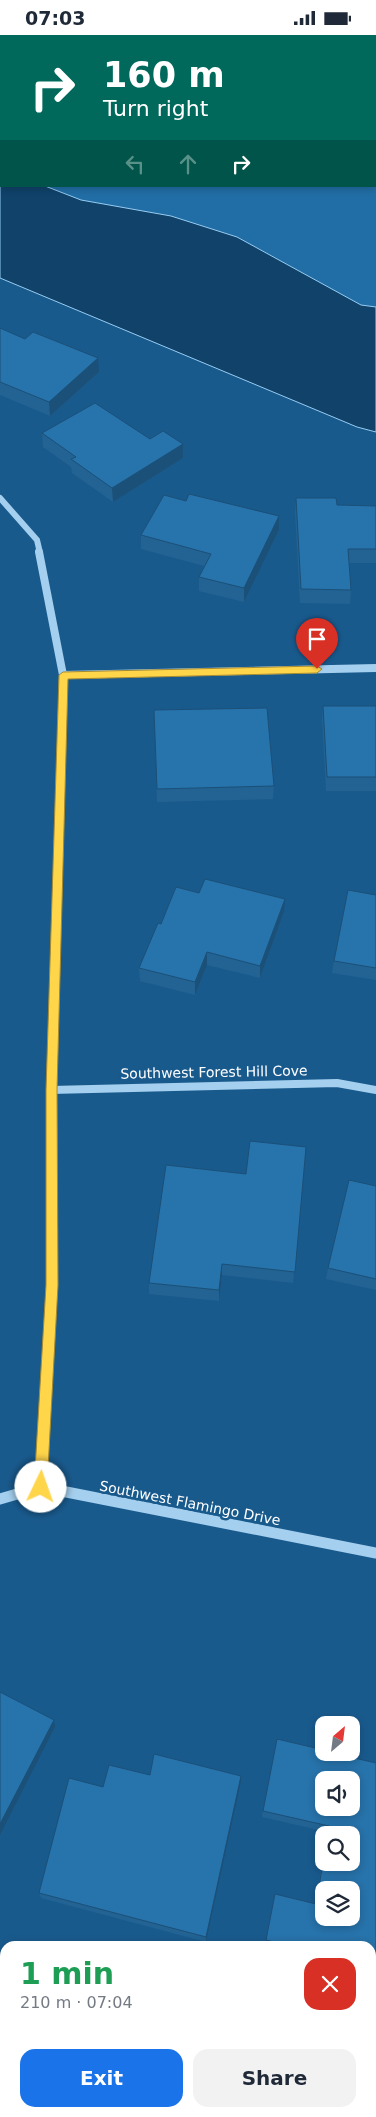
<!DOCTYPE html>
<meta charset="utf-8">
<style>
body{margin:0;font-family:"DejaVu Sans",sans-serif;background:#f2f2f3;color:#1f2937;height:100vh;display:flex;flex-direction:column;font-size:19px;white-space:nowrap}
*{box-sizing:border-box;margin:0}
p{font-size:16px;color:#747a83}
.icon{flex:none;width:28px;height:28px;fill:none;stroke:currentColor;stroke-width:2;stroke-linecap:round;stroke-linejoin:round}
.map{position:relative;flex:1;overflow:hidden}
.drawer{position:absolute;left:0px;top:1906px;width:376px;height:176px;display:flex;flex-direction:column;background:#fff;border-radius:15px 15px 0 0;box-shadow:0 2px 8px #0003}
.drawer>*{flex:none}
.top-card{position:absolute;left:0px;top:0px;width:376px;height:152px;box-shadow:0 2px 8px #0003;background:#00695c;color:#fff;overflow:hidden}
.needle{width:32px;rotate:28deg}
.buttons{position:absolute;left:315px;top:1681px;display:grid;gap:10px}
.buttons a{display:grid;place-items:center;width:45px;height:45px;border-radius:10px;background:#fff;box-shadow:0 2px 8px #0003;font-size:25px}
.pin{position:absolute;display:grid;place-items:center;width:42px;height:42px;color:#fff;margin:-51px -21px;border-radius:50% 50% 50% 0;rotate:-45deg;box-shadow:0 0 5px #0007}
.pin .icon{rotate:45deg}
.me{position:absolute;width:55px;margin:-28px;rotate:3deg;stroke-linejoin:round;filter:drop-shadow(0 0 4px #0008)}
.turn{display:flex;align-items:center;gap:18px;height:105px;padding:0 20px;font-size:22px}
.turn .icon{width:65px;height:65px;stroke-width:2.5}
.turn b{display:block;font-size:35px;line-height:42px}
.lanes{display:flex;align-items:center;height:48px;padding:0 20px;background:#0003;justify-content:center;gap:25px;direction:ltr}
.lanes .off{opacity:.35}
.round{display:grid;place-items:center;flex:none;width:52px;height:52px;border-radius:15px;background:#f2f2f3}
.summary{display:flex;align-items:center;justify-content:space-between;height:85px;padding:0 20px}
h1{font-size:30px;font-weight:800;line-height:38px;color:#1e9e55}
.cta{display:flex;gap:10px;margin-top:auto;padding:10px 20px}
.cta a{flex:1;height:58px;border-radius:15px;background:#1a73e8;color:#fff;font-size:20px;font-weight:800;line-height:58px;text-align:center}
.cta a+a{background:#f2f2f3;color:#1f2937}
.status{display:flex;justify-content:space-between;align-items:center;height:35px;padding:0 25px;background:#fff;direction:ltr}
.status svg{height:14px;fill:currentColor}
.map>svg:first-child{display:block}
.green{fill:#216ea6}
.water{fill:#10426a;stroke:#97ccf1}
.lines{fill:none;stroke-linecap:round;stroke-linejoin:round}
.minor-far2{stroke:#a4cfee;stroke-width:6}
.minor-far1{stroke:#a4cfee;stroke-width:8}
.minor{stroke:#a4cfee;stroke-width:11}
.wall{fill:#226393}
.shaded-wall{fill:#1b5078}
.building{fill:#2773ab;stroke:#1b5078;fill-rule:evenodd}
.route{fill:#ffd54a;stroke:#a68a30}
.labels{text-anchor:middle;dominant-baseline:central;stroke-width:5;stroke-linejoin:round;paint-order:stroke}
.street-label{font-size:14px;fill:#fff;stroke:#195a8d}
</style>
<div class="status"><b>07:03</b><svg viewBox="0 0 49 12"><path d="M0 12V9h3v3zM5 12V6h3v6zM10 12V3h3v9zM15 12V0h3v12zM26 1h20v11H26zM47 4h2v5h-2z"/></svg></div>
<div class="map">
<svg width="376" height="2082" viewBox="0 0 376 2082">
<rect width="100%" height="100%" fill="#195a8d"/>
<path class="green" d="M0,0l75,1h-74v150h374l1,-32v278l-19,-5 -357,-149z"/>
<path class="water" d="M0,137l1,14h44l36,14 90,16 66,21 124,68 15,2v125l-19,-5 -357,-149z"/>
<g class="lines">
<path class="minor-far2" d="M0,463l37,42 3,13"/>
<g class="minor-far1">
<path d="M39,517l24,123 -12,415 1,141"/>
<path d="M63,640l313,-7"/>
<path d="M51,1055l286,-7 39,7"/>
</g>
<g class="minor">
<path d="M41,1452l11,-202v-55"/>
<path d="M0,1464l41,-12 335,66"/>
<path d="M0,1970l5,2"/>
<path d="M280,2078l15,4"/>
</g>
</g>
<g class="wall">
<path d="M375,21l1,1v68l-1,-1z"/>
<path d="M0,293l99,44 -49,44 -50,-21z"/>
<path d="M42,398l108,6 33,19 -70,44 -41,-29 -1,-6 -28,-20z"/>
<path d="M296,463l41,7 39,1v57h-27l2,27 -1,14 -50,-1 -5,-91z"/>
<path d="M279,495l-35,72 -45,-11v-14l5,-11 -63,-17v-14z"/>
<path d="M323,671h53v85h-50l-4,-72z"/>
<path d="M154,675l120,76 -1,13 -116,3z"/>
<path d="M199,858l85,19 -24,66 -53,-13 -12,30 -55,-14 -1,-13 22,-44z"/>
<path d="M376,860v85l-44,-7 2,-12z"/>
<path d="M306,1112l-13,136 -71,-8 -3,26 -70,-7v-11l97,-109z"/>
<path d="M376,1151v104l-50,-11 2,-11z"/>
<path d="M376,1728v210l-5,-1v-26h-101l-5,-1 10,-51 40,10 9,-51v10l27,-28h-24v-3l-65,-15 1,-6z"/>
<path d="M150,1740l91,7 -35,160 -165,-44 -2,-5 64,-106z"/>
</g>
<g class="shaded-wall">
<path d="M222,0h14l-1,1h-14z"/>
<path d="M98,323l1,14 -49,44 -1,-14z"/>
<path d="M183,409v14l-70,44 -1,-14z"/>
<path d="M279,481v14l-35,72v-14z"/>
<path d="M285,864l-1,13 -24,66v-12z"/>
<path d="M207,917v13l-12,30v-13z"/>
<path d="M222,1229v11l-3,26v-11z"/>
<path d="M54,1685l1,7 -55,108v-11z"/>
<path d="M241,1741v6l-35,160v-5z"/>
</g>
<g class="building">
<path d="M180,0h42l-1,1h-38z"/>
<path d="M245,0h93l4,1h-98z"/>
<path d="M375,21l1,1v56l-1,-1z"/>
<path d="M0,293l25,11 8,-7 65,26 -49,44 -49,-20z"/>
<path d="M95,368l55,36 13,-8 20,13 -71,44 -41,-29 5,-2 -34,-24z"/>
<path d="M189,459l90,22 -35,72 -45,-11 12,-23 -70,-19 23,-40 22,6z"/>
<path d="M296,463h40l1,7 39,1v43h-28l3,41 -50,-1z"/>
<path d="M323,671h53v71h-49z"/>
<path d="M267,673l7,78 -117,3 -3,-79z"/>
<path d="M205,844l80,20 -25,67 -53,-14 -12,30 -56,-14 19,-45 3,1 15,-37 23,6z"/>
<path d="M348,855l28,5v73l-42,-7z"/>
<path d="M250,1106l56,6 -11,125 -73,-8 -3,26 -70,-7 17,-118 80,9z"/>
<path d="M349,1145l27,6v93l-48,-11z"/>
<path d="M0,1657l54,28 -54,104z"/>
<path d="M277,1704l47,11v3h9l43,10v205l-5,-1v-21h-81l-24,-6 9,-46 41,10 8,-47v6h27v-28h-23l1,-9 -66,-15zM324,1745h27v27h-27zM324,1855h27v27h-27z"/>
<path d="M154,1719l87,22 -35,161 -167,-44 30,-115 34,9 6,-22 41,10z"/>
</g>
<path class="route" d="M317,631l5,3 -5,4 -249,6 -11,411 1,195 -11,202 -1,5 -5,2 -5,-2 -2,-5 12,-202v-195l13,-415 4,-3z"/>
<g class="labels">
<g class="street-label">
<text transform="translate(214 1037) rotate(-1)">Southwest Forest Hill Cove</text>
<text transform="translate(190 1468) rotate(11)">Southwest Flamingo Drive</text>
</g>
</g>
</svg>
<div class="buttons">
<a><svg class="needle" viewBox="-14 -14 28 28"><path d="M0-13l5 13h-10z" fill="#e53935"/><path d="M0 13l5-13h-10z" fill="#747a83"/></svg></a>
<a><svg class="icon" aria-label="sound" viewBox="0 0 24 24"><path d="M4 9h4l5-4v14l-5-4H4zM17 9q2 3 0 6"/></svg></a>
<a><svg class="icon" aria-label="search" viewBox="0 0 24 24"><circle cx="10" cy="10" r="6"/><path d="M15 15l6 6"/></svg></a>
<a><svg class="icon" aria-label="layers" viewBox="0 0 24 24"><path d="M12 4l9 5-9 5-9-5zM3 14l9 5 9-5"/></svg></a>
</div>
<div class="pin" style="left:317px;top:634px;background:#d93025"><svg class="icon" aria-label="arrive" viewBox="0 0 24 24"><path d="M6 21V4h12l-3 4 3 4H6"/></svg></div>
<svg class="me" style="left:41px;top:1452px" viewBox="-20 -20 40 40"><circle r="19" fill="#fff"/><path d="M0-13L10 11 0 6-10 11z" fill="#ffd54a"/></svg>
<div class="top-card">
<div class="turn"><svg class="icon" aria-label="right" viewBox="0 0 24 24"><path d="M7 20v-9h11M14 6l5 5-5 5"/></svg><div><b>160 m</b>Turn right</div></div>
<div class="lanes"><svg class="icon off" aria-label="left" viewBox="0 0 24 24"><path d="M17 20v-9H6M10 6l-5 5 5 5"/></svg><svg class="icon off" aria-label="ahead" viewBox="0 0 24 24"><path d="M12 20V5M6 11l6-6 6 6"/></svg><svg class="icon" aria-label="right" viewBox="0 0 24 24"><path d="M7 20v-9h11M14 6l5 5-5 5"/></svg></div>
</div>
<section class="drawer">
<div class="summary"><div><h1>1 min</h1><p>210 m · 07:04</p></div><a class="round" style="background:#d93025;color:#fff"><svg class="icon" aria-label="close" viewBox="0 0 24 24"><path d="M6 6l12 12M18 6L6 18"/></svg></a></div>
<div class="cta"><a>Exit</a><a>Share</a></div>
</section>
</div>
